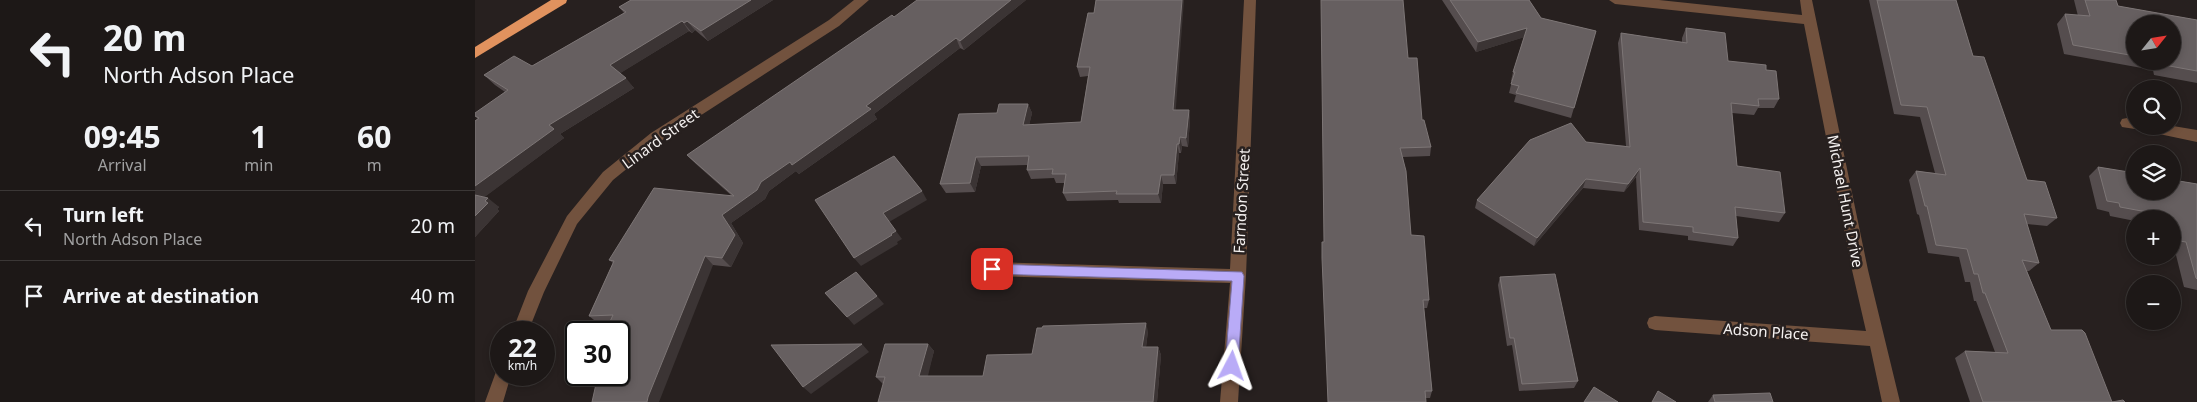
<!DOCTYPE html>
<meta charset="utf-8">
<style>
body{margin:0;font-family:"Noto Sans",sans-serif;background:#252120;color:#f1f3f6;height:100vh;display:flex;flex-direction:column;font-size:19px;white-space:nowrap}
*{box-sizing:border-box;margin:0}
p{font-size:16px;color:#a0a0a1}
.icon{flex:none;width:28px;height:28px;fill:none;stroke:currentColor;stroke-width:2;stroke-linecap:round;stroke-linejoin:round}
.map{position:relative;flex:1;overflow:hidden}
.panel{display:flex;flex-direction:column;background:#1d1817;width:475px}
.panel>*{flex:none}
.hud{background:#1d1817;color:#f1f3f6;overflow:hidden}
.needle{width:32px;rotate:60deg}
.tools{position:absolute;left:1651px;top:15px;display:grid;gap:10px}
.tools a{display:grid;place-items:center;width:55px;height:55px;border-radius:50%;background:#1d1817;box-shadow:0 2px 8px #0003,0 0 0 1px #3b3736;font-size:25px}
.speed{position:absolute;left:15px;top:321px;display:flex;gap:10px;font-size:25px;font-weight:700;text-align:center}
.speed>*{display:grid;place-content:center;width:65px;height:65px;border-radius:50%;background:#1d1817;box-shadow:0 2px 8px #0003,0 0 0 1px #3b3736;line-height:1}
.speed small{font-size:12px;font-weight:400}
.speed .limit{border:2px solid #111;border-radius:8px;background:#fff;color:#111}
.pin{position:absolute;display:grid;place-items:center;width:42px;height:42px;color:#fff;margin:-21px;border-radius:10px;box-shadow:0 2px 8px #0006}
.me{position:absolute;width:55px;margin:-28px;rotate:4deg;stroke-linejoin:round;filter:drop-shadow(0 0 4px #0008)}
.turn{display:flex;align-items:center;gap:18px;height:105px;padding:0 20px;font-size:22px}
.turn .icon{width:65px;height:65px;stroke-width:2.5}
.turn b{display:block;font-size:35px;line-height:42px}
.eta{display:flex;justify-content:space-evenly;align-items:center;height:85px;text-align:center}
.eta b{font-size:30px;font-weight:700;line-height:35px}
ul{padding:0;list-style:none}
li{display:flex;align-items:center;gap:15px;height:70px;padding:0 20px;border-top:1px solid #3b3736}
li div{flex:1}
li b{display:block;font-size:19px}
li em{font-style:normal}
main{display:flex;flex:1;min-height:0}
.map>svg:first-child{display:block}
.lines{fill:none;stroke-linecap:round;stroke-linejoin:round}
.minor{fill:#72523e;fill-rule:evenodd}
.motorway{fill:#e1925e;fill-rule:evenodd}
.wall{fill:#554d4e;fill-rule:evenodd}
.shaded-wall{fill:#3b3434}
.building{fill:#665f60;stroke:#7d7676}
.route{fill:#b9abf7;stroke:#786fa1}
.labels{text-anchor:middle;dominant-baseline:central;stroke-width:5;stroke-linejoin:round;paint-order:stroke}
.street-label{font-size:15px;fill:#f5f1f0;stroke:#27201f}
</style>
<main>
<section class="panel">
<div class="hud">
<div class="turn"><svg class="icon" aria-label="left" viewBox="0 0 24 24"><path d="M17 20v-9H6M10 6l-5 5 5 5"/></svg><div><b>20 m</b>North Adson Place</div></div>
</div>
<div class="eta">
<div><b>09:45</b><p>Arrival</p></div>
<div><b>1</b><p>min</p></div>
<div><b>60</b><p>m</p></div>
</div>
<ul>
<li><svg class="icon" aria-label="left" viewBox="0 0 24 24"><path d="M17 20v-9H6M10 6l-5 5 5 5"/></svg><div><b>Turn left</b><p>North Adson Place</p></div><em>20 m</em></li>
<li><svg class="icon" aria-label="arrive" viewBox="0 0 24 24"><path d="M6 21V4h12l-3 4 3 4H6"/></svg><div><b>Arrive at destination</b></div><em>40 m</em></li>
</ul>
</section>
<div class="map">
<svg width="1722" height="402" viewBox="0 0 1722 402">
<rect width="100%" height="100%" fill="#27201f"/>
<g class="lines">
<g class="minor">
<path d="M379,0h15l-30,26 -178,115 -48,39 -36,44 -33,68 -16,40h-16l16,-41 39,-75 36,-44 48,-39 178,-113z"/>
<path d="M769,0h12l-10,276 -8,126h-18l10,-119 -238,-7 -6,-2 -2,-5 2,-5 6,-2 238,7z"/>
<path d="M1134,0h50l143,15 -2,-15h12l56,270 32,132h-18l-12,-56 -215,-16 -6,-2 -2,-5 2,-5 6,-2 211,15 -14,-61 -48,-246 -189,-20z"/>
<path d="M1652,118l8,1v7h38l24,4v12l-52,-11 -6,-3 -4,1 -13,-2 -2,-4 2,-4z"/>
<path d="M26,368v7h10l-8,27h-18l12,-33z"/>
</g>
<path class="motorway" d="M76,0h16l-1,3 -91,55v-11z"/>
</g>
<g class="wall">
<path d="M156,0h142l-65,41 -13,-11 -3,3 -3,-2 -69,42 14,15 -74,46 4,4 -80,59 15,10 -2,2 2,2 -24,26v-116l3,-2 -3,-3 30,-24 -10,-7 -11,-10 48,-9 92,-53 -5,-6z"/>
<path d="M551,0l-62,50 -4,-2 -86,66 3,5 -78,55 -3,-3 -27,20 -4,8 -34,24 12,20 -12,24 -18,-2 -101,67 -5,-4 2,-5 -10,1 -10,-8 24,-53 -4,-3 123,-64 -36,-32 -9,-9 207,-138z"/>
<path d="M967,0h87l12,18 55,13 -25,87 -57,-16 2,-7 -7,-2 3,-12h-1l2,-9 11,-35 -48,15z"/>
<path d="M1394,0h87l17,56 54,124 30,38 -10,8 -20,-2 12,39 -10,8h-2l24,59 61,72h13h-155l-15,-44 10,-7 30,1 -19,-51h-2l-4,-19h-5l-6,-25 -31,-4 -9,-38 -2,-1 -8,-34 7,-9 19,2 -15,-56 -26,-3z"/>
<path d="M1599,0h42l2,6 79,14v63l-43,-8 -1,-5 -89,-16 -7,-30 8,-10 13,2zM1660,24l38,37h-38z"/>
<path d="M613,13l87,97h14l1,10 -2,27 -6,-1 -1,7h-2l-3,31h-13l-2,19h-42l-1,-3 -51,1 -4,-8 2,-10h-9l-2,-5 -23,1 -4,-9v-5l-46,1 -6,26 -29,1 -6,-9 57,-71 31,-9 4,9 -3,12 52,-3 7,-46 -8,1 -3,-10z"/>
<path d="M1211,28l42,33 38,9 13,29 -5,9h-16l-4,7 -22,-2 5,53 48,47 -6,9 -43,-6 2,22 -5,8 -45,-6v-4l-49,-6 -3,-53 -12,15 -41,-4 -49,58 -59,-38 2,-8 109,-58 40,4 -8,-103 3,-10 61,9v-4z"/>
<path d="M933,58l14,62 9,27 -1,9 -27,1 8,78 18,65 -2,8h-3l8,83 -2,7h-5l-101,-156z"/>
<path d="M1623,167l99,17v106l-13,-3 -9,-36 -2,-1v-31h-38v2l-25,-5 -1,-4 -12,-3 -8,-33z"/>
<path d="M1025,277l78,104 -4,7 -55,3 -7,-46 -5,1 -9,-61z"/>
<path d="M673,331l-2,16h12l3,8 -4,47 -274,-18 -7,-7 52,-33 6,7 -7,25h56l49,-22z"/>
<path d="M1238,395l60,7h-65z"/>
</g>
<g class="shaded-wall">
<path d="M276,0h22l-65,41 -7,-10z"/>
<path d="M536,0h15l-62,50 -4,-9z"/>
<path d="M707,0h2l-9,120 -2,-10z"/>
<path d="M207,21l7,10 -70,43 -9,-9z"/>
<path d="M212,21l8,9 -3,3 -8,-10z"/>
<path d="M1052,28l-2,9 -49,15 2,-10z"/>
<path d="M481,38l4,10 -86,66 3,5 -78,55 -3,-3 -27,20 -4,8 -34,24 12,20 -12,24 -9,-9v-43l39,-33 105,-76z"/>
<path d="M151,78l8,10 -74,46 4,4 -86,64 -3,-2v-14l74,-61z"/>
<path d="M553,104l4,9 -5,21 -4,-9z"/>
<path d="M714,110l1,10 -2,27 -2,-9z"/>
<path d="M705,137l2,9 -1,7 -2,-9z"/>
<path d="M702,144l2,9 -3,31 -2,-9z"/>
<path d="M501,157l5,9 -6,26 -5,-9z"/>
<path d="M1165,168l-4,9 -12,15 4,-8z"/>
<path d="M686,175l2,9 -2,19 -3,-9z"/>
<path d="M1111,179l-3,9 -49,58 3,-8z"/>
<path d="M447,191l5,9 -38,22 -6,-9z"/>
<path d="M13,198l11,9 -2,2 2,2 -24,26v-21z"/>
<path d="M421,231l6,8 -5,3 1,2 -37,22 -7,-8z"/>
<path d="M230,256l8,9 -54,137h-12l1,-5z"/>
<path d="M402,296l7,8 -30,21 -7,-8z"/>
<path d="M671,323l2,8 -3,24 -3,-8z"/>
<path d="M387,344l7,8 -58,42 -8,-7z"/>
<path d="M453,344l6,7 -8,33 -7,-8z"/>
<path d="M683,347l3,8 -4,47h-4z"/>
</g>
<g class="building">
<path d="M156,0h120l-50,31 -14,-10 -3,2 -2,-2 -72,44 16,13 -77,47 5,4 -79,57v-65l4,-3 -4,-2v-3l33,-23 -24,-15 30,-19 18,10 94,-54 -7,-5z"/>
<path d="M442,0h94l-51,41 -4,-3 -90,68 5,3 -79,56 -2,-3 -29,20 -4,8 -35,25 13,20 -13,23 -17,-2 -57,141 -1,5h-55l6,-27h21v-43h-8l2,-4h-6l6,-13 -24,1 25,-55 -5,-1 45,-72 80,8 -47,-41 205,-140 2,2z"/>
<path d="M621,0h86l-9,110h16l-3,28 -6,-1 -1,7h-2l-3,31h-13l-3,19h-42l1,-3 -54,2 3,-19h-14l1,-5 -26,1 2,-14 -53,1 -6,26 -30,1 19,-70 38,-1 2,-9h29l-5,21 58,-3 9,-55h-13l11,-54h6z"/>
<path d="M846,0h82l5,58h9l5,62h2l7,27 -31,1 6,23 5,64 13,1 5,64h-6l9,91h-7l1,11h-98l-6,-144v-16h2z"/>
<path d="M975,0h79l12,18 55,13 -22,77 -58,-15 3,-7 -8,-2 4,-12h-2l14,-44 -49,14z"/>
<path d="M1402,0h79l17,56 11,1 43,123 18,2 12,36 -33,-4 15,49 -17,-3 29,70h31l3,3 27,69 11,-2 2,2h-142l-18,-51 43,2 -23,-60h-2l-5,-19h-4l-7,-25 -31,-4 -9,-39h-2l-9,-35 30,4 -19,-68 -26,-2z"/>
<path d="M1610,0h31l2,6 79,14v51l-33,-6 -1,-4h10v-37h-38v32l-62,-11 -8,-31 25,2z"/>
<path d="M1211,28l39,5 3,28 38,4v5l10,1 3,28h-21l1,7 -28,-3 6,63 43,6 5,41 -50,-6 3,31 -45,-6v-5l-50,-5 -3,-54 -12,16 -42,-5 -49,59 -60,-38 53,-60 41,-17 15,19 44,5 -9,-114 66,10z"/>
<path d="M419,156l28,35 -39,22 13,18 -5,3 1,1 -38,23 -39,-58z"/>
<path d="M1623,167l37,6v18h38v-11l24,4v95l-1,-1 -10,-36 -13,-2v-21h-14l-1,-5 -38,-7 -1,-4 -12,-2z"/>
<path d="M0,195l13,3 -3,3 3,2 -13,13z"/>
<path d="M381,272l21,24 -30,21 -22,-24z"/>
<path d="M1080,274l23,107 -56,3 -8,-46h-4l-10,-61z"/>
<path d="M671,323l-4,24h16l-5,55h-275l7,-25h-9l9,-33h43l-9,32h64l4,-21 45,-1 5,-26h5l1,-2z"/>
<path d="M387,344l-59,43 -32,-42z"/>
<path d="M1119,387l24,15h-34z"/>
<path d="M1183,391l18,11h-24z"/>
<path d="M1295,393l3,9h-58l-2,-7z"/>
</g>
<path class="route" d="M517,264l250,8 2,4 -6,90 -2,4 -4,2 -5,-2 -2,-4 7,-85 -240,-7 -4,-2 -2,-3 2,-4z"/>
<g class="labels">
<g class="street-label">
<text transform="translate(185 138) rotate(-36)">Linard Street</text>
<text transform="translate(766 201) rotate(-87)">Farndon Street</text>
<text transform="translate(1371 201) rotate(79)">Michael Hunt Drive</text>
<text transform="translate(1291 331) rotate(4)">Adson Place</text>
</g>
</g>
</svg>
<div class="tools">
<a><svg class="needle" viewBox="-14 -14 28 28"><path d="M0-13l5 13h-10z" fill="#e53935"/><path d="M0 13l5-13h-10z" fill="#a0a0a1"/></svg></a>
<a><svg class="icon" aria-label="search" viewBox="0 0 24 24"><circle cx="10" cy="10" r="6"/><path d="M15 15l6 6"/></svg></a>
<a><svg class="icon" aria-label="layers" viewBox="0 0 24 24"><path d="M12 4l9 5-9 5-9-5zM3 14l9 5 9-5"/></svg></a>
<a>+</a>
<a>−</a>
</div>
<div class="speed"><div>22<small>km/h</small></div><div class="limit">30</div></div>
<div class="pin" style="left:517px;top:269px;background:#d93025"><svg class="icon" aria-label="arrive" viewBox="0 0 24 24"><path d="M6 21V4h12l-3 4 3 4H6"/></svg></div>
<svg class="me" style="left:757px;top:366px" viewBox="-20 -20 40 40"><path d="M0-17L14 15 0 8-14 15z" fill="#b9abf7" stroke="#fff" stroke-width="4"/></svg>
</div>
</main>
